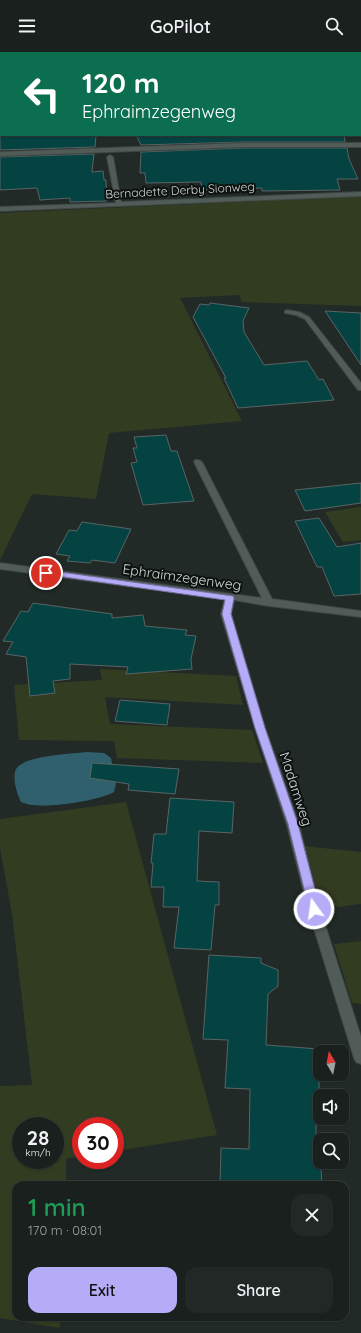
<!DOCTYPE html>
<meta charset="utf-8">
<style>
body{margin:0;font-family:Quicksand,sans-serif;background:#222826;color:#f1f3f6;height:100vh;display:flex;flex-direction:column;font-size:15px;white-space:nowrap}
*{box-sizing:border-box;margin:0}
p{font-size:13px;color:#9fa3a4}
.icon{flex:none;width:22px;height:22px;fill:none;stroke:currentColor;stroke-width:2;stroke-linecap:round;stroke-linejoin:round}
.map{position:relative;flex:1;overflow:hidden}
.side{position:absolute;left:12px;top:1129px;width:337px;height:140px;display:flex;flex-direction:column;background:#19201d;border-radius:12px;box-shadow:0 1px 3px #0004,0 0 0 1px #373e3b}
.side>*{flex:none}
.guide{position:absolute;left:0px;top:0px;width:361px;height:84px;box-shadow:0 1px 3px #0004,0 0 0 1px #373e3b;background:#0b6e4f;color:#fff;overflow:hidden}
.needle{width:26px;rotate:350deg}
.controls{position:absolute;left:313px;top:993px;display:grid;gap:8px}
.controls a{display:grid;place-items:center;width:36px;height:36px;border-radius:8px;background:#19201d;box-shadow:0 1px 3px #0004,0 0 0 1px #373e3b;font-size:20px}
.speed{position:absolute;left:12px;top:1065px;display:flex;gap:8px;font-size:20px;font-weight:700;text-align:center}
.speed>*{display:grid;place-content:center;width:52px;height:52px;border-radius:50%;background:#19201d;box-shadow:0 1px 3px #0004,0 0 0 1px #373e3b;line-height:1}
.speed small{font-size:10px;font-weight:400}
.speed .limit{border:6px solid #d22;background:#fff;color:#111}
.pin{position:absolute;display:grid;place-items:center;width:34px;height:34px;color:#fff;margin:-17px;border:2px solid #fff;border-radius:50%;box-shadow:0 1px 4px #0007}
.me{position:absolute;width:44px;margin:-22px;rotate:346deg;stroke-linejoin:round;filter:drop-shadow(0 0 3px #0008)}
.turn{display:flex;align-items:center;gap:14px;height:84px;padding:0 16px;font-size:18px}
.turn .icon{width:52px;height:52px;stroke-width:2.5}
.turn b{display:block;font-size:28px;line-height:34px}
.round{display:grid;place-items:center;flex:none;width:42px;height:42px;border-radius:12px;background:#222826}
.headline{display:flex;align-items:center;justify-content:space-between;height:68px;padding:0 16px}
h1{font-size:24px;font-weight:600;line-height:30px;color:#1e9e55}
.action{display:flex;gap:8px;margin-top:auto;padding:8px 16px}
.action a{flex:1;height:46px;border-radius:12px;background:#b5acf8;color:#111;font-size:16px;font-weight:600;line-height:46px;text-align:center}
.action a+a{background:#222826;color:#f1f3f6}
header{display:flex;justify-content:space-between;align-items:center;height:52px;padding:0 16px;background:#19201d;font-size:18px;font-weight:600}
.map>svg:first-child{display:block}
.green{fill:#323c20;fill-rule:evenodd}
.water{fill:#30606e}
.building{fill:#054343;stroke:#586464}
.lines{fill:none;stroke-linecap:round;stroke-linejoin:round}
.minor-casing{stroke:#3e4643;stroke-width:2}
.minor{fill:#515c58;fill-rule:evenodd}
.route{fill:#b5acf8;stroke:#7670a1}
.labels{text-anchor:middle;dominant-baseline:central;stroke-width:4;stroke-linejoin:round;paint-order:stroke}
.far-street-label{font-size:12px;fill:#d1d8d5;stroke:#0d1210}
.street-label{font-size:14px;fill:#d1d8d5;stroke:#0d1210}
</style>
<header><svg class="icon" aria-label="menu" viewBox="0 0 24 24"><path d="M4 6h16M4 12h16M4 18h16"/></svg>GoPilot<svg class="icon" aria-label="search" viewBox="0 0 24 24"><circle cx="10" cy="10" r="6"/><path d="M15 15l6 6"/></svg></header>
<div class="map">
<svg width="361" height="1281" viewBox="0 0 361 1281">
<rect width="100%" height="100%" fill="#212a27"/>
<g class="green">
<path d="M361,144v110l-119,-4 -3,-7 -59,3 62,123 -133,12 -13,66 -64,-5 -32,66v-347z"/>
<path d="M361,455v33l-18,2 -18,-30z"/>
<path d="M100,617l136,7 7,29 -138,-8 5,27 142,6 11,33 -146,-5 -3,-17 -95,-1 -5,-55 88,-5z"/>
<path d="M126,750l91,333 -102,16v-25h-34v30l-15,3v26h-50v132h46l-3,11 -59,-10v-232l32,-1 -20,-171 -12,-66v-29zM21,1074h34v34h-34z"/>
<path d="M304,794l57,6v52l-39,5z"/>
<path d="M361,889v63l-9,-1 -18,-59z"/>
</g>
<g class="water">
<path d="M0,0h177l-176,1 -1,5z"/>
<path d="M87,700l17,1 7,5 5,26 -2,8c-13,8 -64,16 -81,13 -4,0 -8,-2 -12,-3 -4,-8 -8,-21 -6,-30 3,-17 58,-18 72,-20z"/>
</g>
<g class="building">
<path d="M34,83l30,1h32l-1,11 -95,3v-14z"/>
<path d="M136,83h208l1,7h-101l-103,3z"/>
<path d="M244,96h103l2,11 9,20h-21l3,11 -78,1v-3l-60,2 -1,-8 -55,1 -1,-10h-5l1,-21z"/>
<path d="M94,102l-2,18 11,-1 1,9h2l1,21 -37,1v-4l-30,2 -3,-12 -37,2v-33z"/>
<path d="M210,251l39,5 -6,13 1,11 20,33 43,-4 12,19 4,-1 11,21 -96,8 -14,-30h2l-33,-61 7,-13 9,1z"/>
<path d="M325,259l36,2v52z"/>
<path d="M166,383l5,16h6l17,50 -51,4 -12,-42 6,-1 -4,-14h4l-3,-11z"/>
<path d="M361,431v20l-56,8 -10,-21z"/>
<path d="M319,466l18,29 24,-4v51l-27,2 -12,-29h-5l-22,-46z"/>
<path d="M82,470l49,7 -16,34 -23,-3 -2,3 -23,-2 3,-5 -14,-2 13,-24 8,1z"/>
<path d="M33,551l79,11v4l31,-3 2,11 42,4 -2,5 11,1 -5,23 1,10 -66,5 2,-7 -58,-3v15l-17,2 2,12 -25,3 -4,-39 -20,-3 7,-12 -10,-1 18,-30 7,1z"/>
<path d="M120,648l50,4 -3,21 -52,-4z"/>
<path d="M92,711l87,6 -4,25 -47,-4 1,-6 -39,-6z"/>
<path d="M170,746l64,4 -2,31 -33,-2 -2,50 22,1v23h-4l-4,45 -37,-2 5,-41h-16l1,-20h-13l2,-24h-2l3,-29h12z"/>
<path d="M209,903l52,3v5l17,7v16l-10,8 -2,51 53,4v45h-3v58h4l2,33h-102l1,-37 28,1 1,-60 -25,-1 3,-48 -25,-1z"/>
</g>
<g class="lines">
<g class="minor-casing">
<g id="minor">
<path d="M324,0h27l-28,1z"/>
<rect x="0" y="12" width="1" height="2"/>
<rect x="360" y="47" width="1" height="2"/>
<rect x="0" y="53" width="1" height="2"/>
<path d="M244,91h117v4h-117l-244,9v-4z"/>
<path d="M110,103l3,2 8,45 240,-10v4l-361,15v-4l116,-4 -9,-46z"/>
<path d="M287,258l12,2 10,5 52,66v7h-3l-53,-71 -9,-4 -11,-2v-2z"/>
<path d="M195,408h3l4,2 70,137 89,12v6l-92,-11 -35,-6 -3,14 34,114 34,97 21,84 41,128v27l-5,-2 -2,-4 -46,-149 -21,-84 -32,-97 -34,-114 4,-15 -225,-30v-6l262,35 -68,-136z"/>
</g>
</g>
<use href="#minor" class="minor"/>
</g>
<path class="route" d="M46,518l187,26 1,2 -3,16 34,114 33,96 22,85 -2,3 -4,1 -3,-1 -2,-3 -21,-85 -33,-96 -33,-114 3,-14 -182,-26v-3z"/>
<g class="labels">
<g class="far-street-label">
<text transform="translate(180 138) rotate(-3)">Bernadette Derby Sionweg</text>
</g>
<g class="street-label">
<text transform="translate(182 525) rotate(8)">Ephraimzegenweg</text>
<text transform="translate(296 737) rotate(72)">Madamweg</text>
</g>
</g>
</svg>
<div class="controls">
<a><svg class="needle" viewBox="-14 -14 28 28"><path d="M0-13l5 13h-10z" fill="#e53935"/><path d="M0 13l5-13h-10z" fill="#9fa3a4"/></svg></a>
<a><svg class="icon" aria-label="sound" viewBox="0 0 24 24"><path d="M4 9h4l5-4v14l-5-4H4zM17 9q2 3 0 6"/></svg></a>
<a><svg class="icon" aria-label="search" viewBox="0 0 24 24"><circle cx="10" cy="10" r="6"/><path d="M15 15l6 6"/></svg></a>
</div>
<div class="speed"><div>28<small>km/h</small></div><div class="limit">30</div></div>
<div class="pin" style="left:46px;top:521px;background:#d93025"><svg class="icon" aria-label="arrive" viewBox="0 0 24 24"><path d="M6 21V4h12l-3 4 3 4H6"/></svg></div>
<svg class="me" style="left:314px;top:857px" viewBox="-20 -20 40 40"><circle r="17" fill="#b5acf8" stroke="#fff" stroke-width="3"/><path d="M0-11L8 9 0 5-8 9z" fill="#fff"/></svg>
<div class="guide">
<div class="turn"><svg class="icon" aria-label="left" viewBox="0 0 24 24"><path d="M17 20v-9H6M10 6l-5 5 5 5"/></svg><div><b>120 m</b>Ephraimzegenweg</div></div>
</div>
<section class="side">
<div class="headline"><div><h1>1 min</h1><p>170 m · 08:01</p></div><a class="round"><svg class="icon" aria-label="close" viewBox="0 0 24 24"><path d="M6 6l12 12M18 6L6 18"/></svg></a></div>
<div class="action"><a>Exit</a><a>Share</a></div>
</section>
</div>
